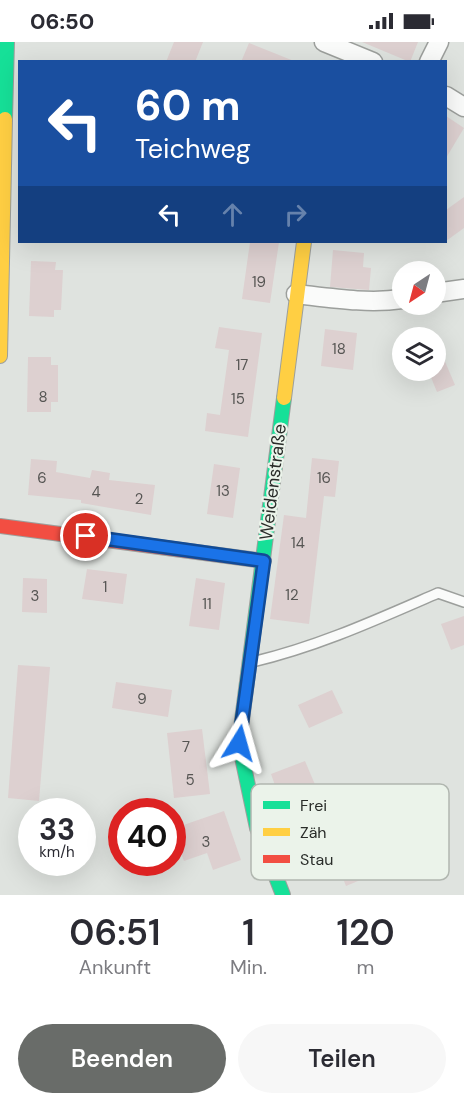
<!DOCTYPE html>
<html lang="de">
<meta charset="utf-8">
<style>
body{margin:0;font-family:"DM Sans",sans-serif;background:#f7f7f7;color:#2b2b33;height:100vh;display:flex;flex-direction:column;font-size:22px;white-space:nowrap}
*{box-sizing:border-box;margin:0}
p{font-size:20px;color:#7c7c81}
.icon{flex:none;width:33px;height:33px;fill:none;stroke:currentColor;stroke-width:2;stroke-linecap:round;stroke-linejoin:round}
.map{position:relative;height:853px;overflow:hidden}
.details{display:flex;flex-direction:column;background:#fff;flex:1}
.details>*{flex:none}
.guide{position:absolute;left:18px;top:18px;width:429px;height:183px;border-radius:0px;box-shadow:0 6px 24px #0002;background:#1a4fa0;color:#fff;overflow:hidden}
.needle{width:39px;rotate:216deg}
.tools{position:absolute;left:392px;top:219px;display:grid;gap:12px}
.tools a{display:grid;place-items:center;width:54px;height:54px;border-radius:50%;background:#fff;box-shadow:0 6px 24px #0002;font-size:30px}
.speed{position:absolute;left:18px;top:756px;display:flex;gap:12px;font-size:30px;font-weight:700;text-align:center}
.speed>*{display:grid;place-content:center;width:78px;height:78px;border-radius:50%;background:#fff;box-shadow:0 6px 24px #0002;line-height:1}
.speed small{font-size:15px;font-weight:400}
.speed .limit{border:9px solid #d22;background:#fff;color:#111}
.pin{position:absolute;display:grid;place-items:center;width:51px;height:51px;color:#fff;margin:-26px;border:3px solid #fff;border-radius:50%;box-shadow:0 2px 6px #0007}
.me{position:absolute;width:66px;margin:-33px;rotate:8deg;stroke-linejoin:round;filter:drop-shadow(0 0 4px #0008)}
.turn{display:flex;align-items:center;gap:21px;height:126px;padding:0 18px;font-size:27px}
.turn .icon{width:78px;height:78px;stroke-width:2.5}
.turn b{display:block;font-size:42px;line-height:51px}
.lanes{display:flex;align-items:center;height:57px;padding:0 18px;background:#0003;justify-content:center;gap:30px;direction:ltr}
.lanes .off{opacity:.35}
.eta{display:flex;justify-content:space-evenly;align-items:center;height:102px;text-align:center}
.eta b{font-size:36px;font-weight:600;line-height:42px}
.primary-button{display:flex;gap:12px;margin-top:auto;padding:12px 18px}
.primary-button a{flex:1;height:69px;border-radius:36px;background:#696c69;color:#fff;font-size:24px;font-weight:600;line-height:69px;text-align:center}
.primary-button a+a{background:#f7f7f7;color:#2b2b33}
.status{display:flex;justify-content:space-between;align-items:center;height:42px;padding:0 30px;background:#fff;direction:ltr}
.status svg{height:16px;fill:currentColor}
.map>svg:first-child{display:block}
.building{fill:#ddd0d0}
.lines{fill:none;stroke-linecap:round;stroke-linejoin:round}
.lane-casing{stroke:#9c9f9c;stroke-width:12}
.street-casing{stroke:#9c9f9c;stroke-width:21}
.fast-casing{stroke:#9c9f9c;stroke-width:16}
.slow-casing{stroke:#9c9f9c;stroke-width:16}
.jam-casing{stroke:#9c9f9c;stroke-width:16}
.lane{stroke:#fafbfa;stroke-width:9}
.street{stroke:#fafbfa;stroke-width:18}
.fast{stroke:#16e098;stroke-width:14}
.slow{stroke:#ffcf43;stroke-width:14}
.jam{stroke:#f24e42;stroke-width:14}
.route-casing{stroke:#114b97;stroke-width:15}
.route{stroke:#1a73e8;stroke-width:10}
.labels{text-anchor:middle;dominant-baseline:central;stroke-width:4.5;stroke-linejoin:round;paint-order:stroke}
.number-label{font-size:15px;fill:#565553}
.street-label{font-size:18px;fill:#292c29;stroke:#ebf3ea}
.key{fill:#ebf3ea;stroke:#b1b7b0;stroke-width:1.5}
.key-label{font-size:16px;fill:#292c29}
</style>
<div class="status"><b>06:50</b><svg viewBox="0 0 49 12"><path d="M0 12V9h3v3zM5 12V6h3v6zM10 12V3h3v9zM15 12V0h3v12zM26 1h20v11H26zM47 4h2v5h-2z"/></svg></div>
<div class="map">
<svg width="464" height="853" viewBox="0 0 464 853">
<rect width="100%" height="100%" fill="#dfe3df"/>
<g class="building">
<path d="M174,0h29l-8,20h-29z"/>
<path d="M362,0h56l-8,20z"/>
<path d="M249,1l45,18v1h-53z"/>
<path d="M446,74l18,12 -18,30z"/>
<path d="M464,155v31l-18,13v-31z"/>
<path d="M250,200h29l-9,61 -28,-4z"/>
<path d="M333,208l31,3 -1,14 8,1 -2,22 -39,-3z"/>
<path d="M31,219l25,1 -1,8h8l-2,40h-7v7l-25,-1z"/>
<path d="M219,285l43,6 -14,104 -43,-6 2,-18 13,2 9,-65 -14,-2z"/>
<path d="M325,287l32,4 -4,37 -32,-4z"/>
<path d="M435,296l20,47 -18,7 -9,-22h7z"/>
<path d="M28,315h23v8h7v37h-7v10h-24z"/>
<path d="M312,416l27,3 -4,36 -11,-1 -15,128 -39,-5 14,-104 22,3z"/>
<path d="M31,417l26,2 -1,11 34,6 2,-8 18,3 -1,7 46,5 -4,30 -70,-12v-3l-53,-5z"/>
<path d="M214,422l26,4 -7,50 -26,-4z"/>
<path d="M87,527l40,5 -4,30 -41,-5z"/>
<path d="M23,536l24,1v34l-25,-1z"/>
<path d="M196,536l29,5 -6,47 -30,-4z"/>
<path d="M464,574v29l-13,5 -10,-26z"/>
<path d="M18,623l32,2 -11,134 -31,-3z"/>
<path d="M116,640l56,8 -4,27 -56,-9z"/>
<path d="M332,648l11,23 -34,15 -11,-23z"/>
<path d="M202,687l8,65 -36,4 -7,-65z"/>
<path d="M305,719l17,40 -36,15 -15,-42z"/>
<path d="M224,769l17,49 -28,10 -6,-17 -23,8 -12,-32z"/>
<path d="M378,805l9,22 -41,17 -9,-23z"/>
</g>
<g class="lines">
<g class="lane-casing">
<path id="lane" d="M252,620c65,-15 126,-43 186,-69l26,9"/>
</g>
<g class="street-casing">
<g id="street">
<path d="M324,0l49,20"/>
<path d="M429,20l10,-20"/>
<path d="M446,54l18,11"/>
<path d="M435,251l29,-4"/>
<path d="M296,252c35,4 72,10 106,5"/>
</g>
</g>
<g class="fast-casing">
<g id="fast">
<path d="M5,77l2,-77"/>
<path d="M283,853l-26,-67 -18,-85 45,-345"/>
</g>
</g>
<g class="slow-casing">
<g id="slow">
<path d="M0,314l5,-237"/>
<path d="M284,356l20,-156"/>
</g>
</g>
<g class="jam-casing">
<path id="jam" d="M0,484l264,35"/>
</g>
<use href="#lane" class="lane"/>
<use href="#street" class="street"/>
<use href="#fast" class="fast"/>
<use href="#slow" class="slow"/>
<use href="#jam" class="jam"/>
</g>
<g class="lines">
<g class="route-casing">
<path id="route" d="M86,494l178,25 -25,182"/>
</g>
<use href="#route" class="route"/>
</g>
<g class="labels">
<g class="number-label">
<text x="259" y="240">19</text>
<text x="339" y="307">18</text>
<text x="242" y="323">17</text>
<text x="43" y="355">8</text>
<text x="238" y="357">15</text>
<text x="42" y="436">6</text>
<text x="324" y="436">16</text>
<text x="223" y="449">13</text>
<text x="96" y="450">4</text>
<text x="139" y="457">2</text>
<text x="298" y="501">14</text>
<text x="105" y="545">1</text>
<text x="292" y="553">12</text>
<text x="35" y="554">3</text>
<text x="207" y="562">11</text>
<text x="142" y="657">9</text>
<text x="186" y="705">7</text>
<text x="190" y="738">5</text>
<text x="206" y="800">3</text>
</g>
<g class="street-label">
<text transform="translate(273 440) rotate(-83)">Weidenstraße</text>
</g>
</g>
<rect x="251" y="742" width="198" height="96" rx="9" class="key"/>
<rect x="263" y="759" width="27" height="8" fill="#16e098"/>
<rect x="263" y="786" width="27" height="8" fill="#ffcf43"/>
<rect x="263" y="813" width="27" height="8" fill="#f24e42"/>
<g class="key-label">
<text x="300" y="769">Frei</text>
<text x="300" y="796">Zäh</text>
<text x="300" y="823">Stau</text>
</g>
</svg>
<div class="tools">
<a><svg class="needle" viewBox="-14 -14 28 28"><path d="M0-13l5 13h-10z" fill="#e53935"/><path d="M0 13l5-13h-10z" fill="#7c7c81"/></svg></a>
<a><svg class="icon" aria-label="layers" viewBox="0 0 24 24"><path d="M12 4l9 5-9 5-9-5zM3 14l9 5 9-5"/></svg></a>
</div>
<div class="speed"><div>33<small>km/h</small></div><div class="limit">40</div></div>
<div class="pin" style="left:86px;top:494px;background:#d93025"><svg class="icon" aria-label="arrive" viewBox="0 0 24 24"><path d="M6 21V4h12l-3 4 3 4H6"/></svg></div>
<svg class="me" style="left:239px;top:701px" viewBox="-20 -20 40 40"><path d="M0-17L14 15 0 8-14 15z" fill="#1a73e8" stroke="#fff" stroke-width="4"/></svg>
<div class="guide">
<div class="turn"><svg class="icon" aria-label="left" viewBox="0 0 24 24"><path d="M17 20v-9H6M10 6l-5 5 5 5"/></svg><div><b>60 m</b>Teichweg</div></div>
<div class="lanes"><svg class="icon" aria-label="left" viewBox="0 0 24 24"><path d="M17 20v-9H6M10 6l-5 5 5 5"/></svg><svg class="icon off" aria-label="ahead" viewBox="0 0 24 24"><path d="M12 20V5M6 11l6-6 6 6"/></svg><svg class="icon off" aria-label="right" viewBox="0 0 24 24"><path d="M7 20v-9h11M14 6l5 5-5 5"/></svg></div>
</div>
</div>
<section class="details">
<div class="eta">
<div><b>06:51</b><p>Ankunft</p></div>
<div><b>1</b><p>Min.</p></div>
<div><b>120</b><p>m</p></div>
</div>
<div class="primary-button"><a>Beenden</a><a>Teilen</a></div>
</section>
